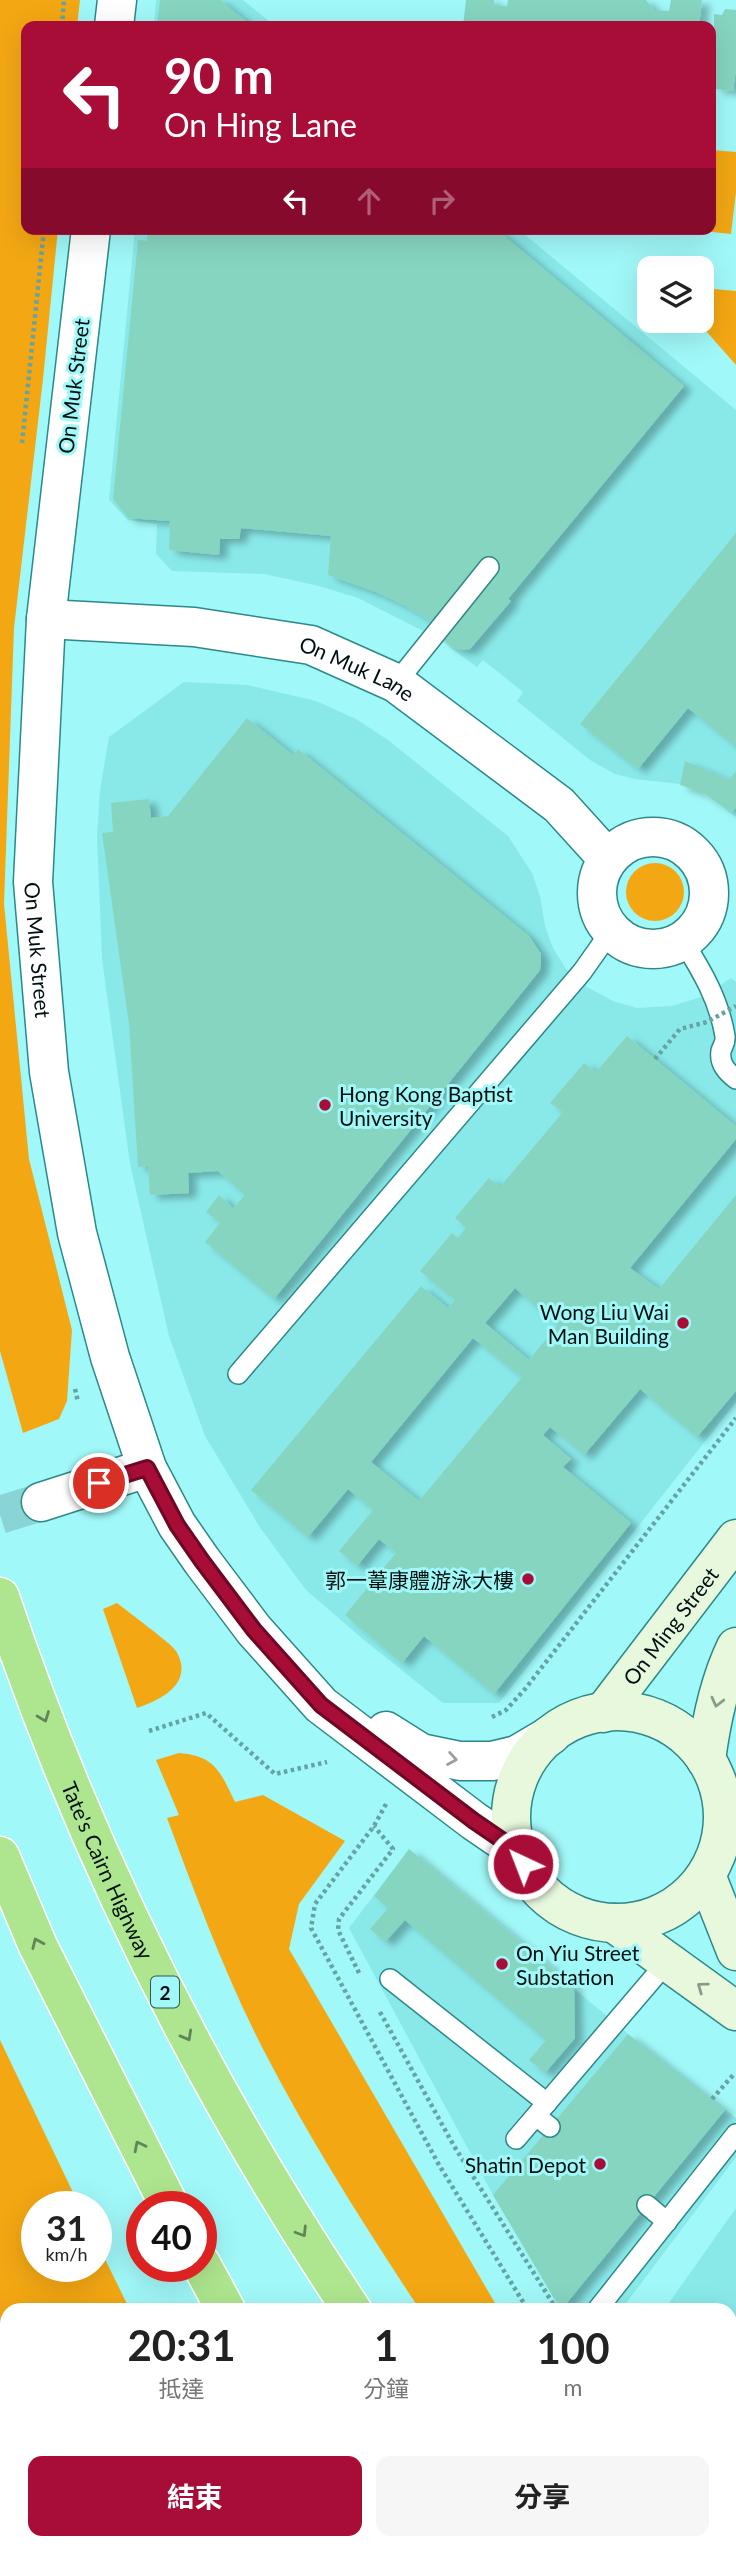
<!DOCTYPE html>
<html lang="zh-TW">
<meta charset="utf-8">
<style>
body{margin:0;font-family:Lato,"Noto Sans TC",sans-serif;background:#f6f6f6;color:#222;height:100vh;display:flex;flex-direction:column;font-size:26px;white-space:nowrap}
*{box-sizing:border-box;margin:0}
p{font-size:23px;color:#767676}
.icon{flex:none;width:38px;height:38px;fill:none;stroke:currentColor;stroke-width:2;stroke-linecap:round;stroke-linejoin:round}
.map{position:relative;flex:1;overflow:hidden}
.panel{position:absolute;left:0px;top:2303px;width:737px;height:247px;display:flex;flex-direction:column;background:#fff;border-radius:21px 21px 0 0;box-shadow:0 7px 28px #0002}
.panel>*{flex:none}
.hud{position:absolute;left:21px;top:21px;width:695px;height:214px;border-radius:14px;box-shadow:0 7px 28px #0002;background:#a70d37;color:#fff;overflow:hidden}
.tools{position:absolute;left:637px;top:256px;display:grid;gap:14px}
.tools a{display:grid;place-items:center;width:77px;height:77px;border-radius:14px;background:#fff;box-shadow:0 7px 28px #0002;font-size:35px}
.speed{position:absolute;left:21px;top:2191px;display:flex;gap:14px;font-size:35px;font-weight:700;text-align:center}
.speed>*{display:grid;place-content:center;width:91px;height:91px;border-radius:50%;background:#fff;box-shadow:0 7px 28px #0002;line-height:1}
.speed small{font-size:18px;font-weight:400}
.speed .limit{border:10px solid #d22;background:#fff;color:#111}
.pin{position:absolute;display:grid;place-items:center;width:60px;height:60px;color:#fff;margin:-30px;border:4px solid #fff;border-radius:50%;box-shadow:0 2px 7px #0007}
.me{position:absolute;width:77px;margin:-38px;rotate:317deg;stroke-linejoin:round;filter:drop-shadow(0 0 5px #0008)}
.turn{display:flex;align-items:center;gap:24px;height:147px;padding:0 28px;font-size:32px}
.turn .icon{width:91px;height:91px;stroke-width:2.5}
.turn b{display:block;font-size:49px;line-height:60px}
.lanes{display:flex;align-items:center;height:66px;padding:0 28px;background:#0003;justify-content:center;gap:35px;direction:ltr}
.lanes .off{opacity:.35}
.eta{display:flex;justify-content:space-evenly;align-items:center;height:119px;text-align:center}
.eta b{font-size:42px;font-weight:700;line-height:49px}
.cta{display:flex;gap:14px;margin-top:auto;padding:14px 28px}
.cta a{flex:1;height:80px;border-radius:14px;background:#a70d37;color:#fff;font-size:28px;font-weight:700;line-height:80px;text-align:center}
.cta a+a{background:#f6f6f6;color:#222}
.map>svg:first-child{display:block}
.built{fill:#89e9e9}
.green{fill:#f3a713}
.building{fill:#86d5c0;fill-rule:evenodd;filter:url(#shadow)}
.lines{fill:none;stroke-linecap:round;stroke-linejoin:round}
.street-tunnel{stroke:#89d5d5;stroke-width:38;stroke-dasharray:38 19;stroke-linecap:butt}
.lane-casing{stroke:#2d8888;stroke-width:22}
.street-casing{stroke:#2d8888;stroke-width:41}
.secondary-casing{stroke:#2d8888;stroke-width:41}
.highway-casing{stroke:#fff;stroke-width:41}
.path{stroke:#66a3a3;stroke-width:4.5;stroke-dasharray:3.5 3.5;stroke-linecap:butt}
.lane{stroke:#fff;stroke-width:19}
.street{stroke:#fff;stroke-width:38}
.secondary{stroke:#e7f8dd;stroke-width:38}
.highway{stroke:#aee68f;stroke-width:38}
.rail{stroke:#588f8f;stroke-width:5}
.path-bridge{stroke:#66a3a3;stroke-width:4.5;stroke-dasharray:3.5 3.5;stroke-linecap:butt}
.oneway{stroke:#8b9b8b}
.oneway2{stroke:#608656}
.oneway3{stroke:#999fa0}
.route-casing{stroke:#6d0824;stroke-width:18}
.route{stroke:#a70d37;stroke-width:12}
.poi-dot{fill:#a70d37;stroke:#a1f8f8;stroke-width:2.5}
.labels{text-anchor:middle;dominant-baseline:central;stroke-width:6;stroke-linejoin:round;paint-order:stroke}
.shield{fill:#a1f8f8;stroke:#305656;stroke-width:2}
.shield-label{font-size:19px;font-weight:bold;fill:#001011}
.street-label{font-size:21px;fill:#001011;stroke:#a1f8f8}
.poi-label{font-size:21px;fill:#001011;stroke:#a1f8f8;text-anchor:end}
</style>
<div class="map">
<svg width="736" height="2549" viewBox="0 0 736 2549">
<defs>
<filter id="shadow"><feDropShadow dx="8" dy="4.5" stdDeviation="3.5" flood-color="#0004"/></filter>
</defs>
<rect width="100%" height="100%" fill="#a1f8f8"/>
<g class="built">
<path d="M156,0h87l32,26h-121z"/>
<path d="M135,229h383l218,181v407l-30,-23 -26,-10 -45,-5 -20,-5 -25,-14 -73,-59 6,-9 -40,-32 -6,7 -40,-29 -79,-40 -39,-12 -55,-12 -92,-3 -16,-17 1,-30 -29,-4 -19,-20z"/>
<path d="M184,682l64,3 68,16 40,18 32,21 120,96 24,37 8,23 5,30 8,22 13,21 21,18 26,14 24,7 35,-2 32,-10 27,-18 5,4v420l-237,301h-56l-79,-63 -58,-50 -45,-61 -56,-93 -36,-100 -39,-172 -28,-205 -5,-123 3,-46 9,-53z"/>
<path d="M409,1849l219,185 108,84v39l-115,153h-60l-68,-115 -144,-267z"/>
<path d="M736,2208v313l-6,-9v-202h-66z"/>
</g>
<g class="green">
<path d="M0,0h80l-3,26h-51v203h32l-15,150 -29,249 -10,276 25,255 43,171 -5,71 -8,18 -36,14 -23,-82z"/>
<path d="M711,150l25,2v40l-5,42 -37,-4 16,-1z"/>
<path d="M702,288l34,3v74l-30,-34 -6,-11z"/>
<circle cx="655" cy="892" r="29"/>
<path d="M117,1603c11,9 54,40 59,48 19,32 -15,49 -39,57l-34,-99z"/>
<path d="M179,1753c36,3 41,18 56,49l28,-7 82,46 -46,63 -10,45 210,361h-79c-56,-85 -110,-170 -157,-261 -38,-74 -67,-153 -96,-231l12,-3 -23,-55z"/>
<path d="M0,2040l80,167h-43v59h59v-25l34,69h-123v233h188l-1,6h-194z"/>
<path d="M570,2543h63l4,6h-63z"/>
</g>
<g class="building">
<path d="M160,0h60l32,26h-95z"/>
<path d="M466,0h28v5l13,1 1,-6h138l8,10 15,1 2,-11h31l-3,26h-236z"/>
<path d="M725,9l11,1v58l-3,23 -17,-2v-7h-6v-54h4v-14l8,1z"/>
<path d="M148,229h348l188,157 -176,213 3,2 -41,48 -8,1 -10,-3 -9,-7 1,-11 -38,-23 -30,-14 -48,-17 3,-39 -90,-8 -2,11h-19l-1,16 -50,-5 1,-29 -42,-3 -15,-19 25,-259 9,1z"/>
<path d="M736,533v214l-48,-39 -50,61 -58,-45z"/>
<path d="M247,718l46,37 5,-6 231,187 12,18v7l-1,9 -12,15 -254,314 -69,-57 15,-19 -14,-11 13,-17 14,13 12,-13 -27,-24 -30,2 1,20 -39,2 -2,-29 -10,1 -9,-143 -27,-191 11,-1 -2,-29 38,-4 2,19 17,-2z"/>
<path d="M685,761l44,19 7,-9v37l-4,4 -31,-20 -21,-7z"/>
<path d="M627,1036l109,90v13l-106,129 29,21 77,-94v196l-39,46 -57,-48 -56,66 -34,-28 -7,8 28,24 -8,8 68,56 -137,171 -70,-58 -22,27 -57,-48 51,-62 -17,-14 -22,27 -18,-15 34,-41 -25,-21 -40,48 -57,-47 170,-204 27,22 7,-8 -35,-29 32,-38 6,5 8,-10 -11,-10 34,-40 11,9 63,-75 -13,-9 34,-40 12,9zM515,1288l43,37 -29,35 -44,-37zM473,1338l49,39 -103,124 -48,-39z"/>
<path d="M409,1849l165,137 1,52 -30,35 -16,-13 17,-20 -141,-120 -20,22 -15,-13 18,-21 -14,-12z"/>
<path d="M628,2034l97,76 -164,200 -68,-115z"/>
</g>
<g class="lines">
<path class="street-tunnel" d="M0,1515l41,-13"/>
<g class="lane-casing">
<g id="lane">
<path d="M396,683l93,-116"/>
<path d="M683,941c19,30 36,59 42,95 1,6 -2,9 -4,15 -2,13 6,21 15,28"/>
<path d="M238,1374l344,-402 29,-41"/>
<path d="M390,1979l157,124"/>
<path d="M536,2116l14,11"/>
<path d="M516,2139l151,-177"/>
<path d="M647,2205l20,17"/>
<path d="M597,2310l139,-176"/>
</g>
</g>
<g class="street-casing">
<g id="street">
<path d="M114,26l3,-26"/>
<path id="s1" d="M91,229l-45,390 -13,263 16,190 28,161 33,124 37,111 30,57 25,36 52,69 67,75 153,116 41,28"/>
<path id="s2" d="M46,619l148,8 117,18 85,38 163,122 49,54"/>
<circle cx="653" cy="893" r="56"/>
<path d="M41,1502l106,-34"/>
<path d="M386,1731l35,22 39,8h32l25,-6 34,-20"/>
</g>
</g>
<g class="secondary-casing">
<g id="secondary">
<circle cx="617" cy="1817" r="106"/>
<path id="s3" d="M603,1713l133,-174"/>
<path d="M706,1760c5,-39 13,-78 30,-113"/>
<path d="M706,1875l30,76"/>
<path d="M614,1923l122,88"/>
</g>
</g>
<g class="highway-casing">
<g id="highway">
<path id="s4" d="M0,1597c84,252 204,492 352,713"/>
<path d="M0,1856l38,90 132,261"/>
<path d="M201,2264l25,46"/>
<path d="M353,2543l4,6"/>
<path d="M511,2543l5,6"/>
</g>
</g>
<g class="path">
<path d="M62,26l2,-26"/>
<path d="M22,443l22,-214"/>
<path d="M75,1389l3,13"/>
<path d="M492,1717l14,-7 19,-21 211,-271"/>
<path d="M149,1731l57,-18 69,61 52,-12"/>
<path d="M386,1804l-12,22 -59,78 -4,24 128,237 89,145"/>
<path d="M359,1973l-21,-43 1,-11 54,-70 -19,-23"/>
<path d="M380,2012l74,134 103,164"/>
<path d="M712,2099l22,-25"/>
<path d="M705,2543l4,6"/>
</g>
<use href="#lane" class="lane"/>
<use href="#street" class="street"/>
<use href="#secondary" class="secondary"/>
<use href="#highway" class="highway"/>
<g class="rail">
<path d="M730,2440l6,-64"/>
<path d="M722,2549v-6"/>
</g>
<path class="path-bridge" d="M655,1059l25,-30 27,-7 29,-16"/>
</g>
<defs><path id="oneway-chevron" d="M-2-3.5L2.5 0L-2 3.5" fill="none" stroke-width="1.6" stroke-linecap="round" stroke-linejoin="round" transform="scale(1.75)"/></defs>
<g class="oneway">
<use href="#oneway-chevron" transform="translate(717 1702) rotate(104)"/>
<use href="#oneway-chevron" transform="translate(702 1987) rotate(-144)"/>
</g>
<g class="oneway2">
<use href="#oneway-chevron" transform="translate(44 1717) rotate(69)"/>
<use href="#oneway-chevron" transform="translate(37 1943) rotate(-114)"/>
<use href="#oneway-chevron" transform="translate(187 2036) rotate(61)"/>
<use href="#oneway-chevron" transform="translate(139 2146) rotate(-117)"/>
<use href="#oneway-chevron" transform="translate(302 2232) rotate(58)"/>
</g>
<use class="oneway3" href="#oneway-chevron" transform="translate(452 1759) rotate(10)"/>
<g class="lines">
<g class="route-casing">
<path id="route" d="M99,1483l48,-15 30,57 25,36 52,69 67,75 153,116 41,28 8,15"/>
</g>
<use href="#route" class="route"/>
</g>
<g class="poi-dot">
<circle cx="325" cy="1105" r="7"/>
<circle cx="683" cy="1323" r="7"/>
<circle cx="528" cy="1579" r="7"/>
<circle cx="502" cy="1964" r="7"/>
<circle cx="600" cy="2164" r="7"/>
</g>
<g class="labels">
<rect class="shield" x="151" y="1976.5" width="28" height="31" rx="5"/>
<g class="shield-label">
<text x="165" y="1992">2</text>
</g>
<g class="street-label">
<text transform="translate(73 386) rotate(-83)">On Muk Street</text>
<text stroke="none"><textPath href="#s2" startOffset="318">On Muk Lane</textPath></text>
<text stroke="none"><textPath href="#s1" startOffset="724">On Muk Street</textPath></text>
<text stroke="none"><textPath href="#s3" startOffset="110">On Ming Street</textPath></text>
<text stroke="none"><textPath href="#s4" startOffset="294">Tate's Cairn Highway</textPath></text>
</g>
<g class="poi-label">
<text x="339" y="1093" text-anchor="start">Hong Kong Baptist<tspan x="339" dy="24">University</tspan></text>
<text x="669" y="1311">Wong Liu Wai<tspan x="669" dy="24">Man Building</tspan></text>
<text x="514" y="1579">郭一葦康體游泳大樓</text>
<text x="516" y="1952" text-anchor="start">On Yiu Street<tspan x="516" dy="24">Substation</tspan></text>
<text x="586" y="2164">Shatin Depot</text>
</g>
</g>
</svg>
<div class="tools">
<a><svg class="icon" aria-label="layers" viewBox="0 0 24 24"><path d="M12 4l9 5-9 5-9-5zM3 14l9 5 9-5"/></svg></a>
</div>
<div class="speed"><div>31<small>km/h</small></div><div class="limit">40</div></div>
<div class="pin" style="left:99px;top:1483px;background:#d93025"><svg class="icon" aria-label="arrive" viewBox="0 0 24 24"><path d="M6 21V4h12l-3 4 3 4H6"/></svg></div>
<svg class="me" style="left:523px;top:1864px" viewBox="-20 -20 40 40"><circle r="17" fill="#a70d37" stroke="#fff" stroke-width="3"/><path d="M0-11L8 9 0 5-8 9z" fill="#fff"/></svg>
<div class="hud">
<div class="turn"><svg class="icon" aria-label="left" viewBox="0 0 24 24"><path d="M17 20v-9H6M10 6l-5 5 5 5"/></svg><div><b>90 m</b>On Hing Lane</div></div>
<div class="lanes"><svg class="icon" aria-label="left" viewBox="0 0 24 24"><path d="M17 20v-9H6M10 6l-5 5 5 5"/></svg><svg class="icon off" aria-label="ahead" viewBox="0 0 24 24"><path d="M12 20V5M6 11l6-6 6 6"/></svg><svg class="icon off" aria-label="right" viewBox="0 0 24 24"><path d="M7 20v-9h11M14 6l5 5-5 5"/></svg></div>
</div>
<section class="panel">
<div class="eta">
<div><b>20:31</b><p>抵達</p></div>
<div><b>1</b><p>分鐘</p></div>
<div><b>100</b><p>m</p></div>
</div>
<div class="cta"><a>結束</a><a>分享</a></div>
</section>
</div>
